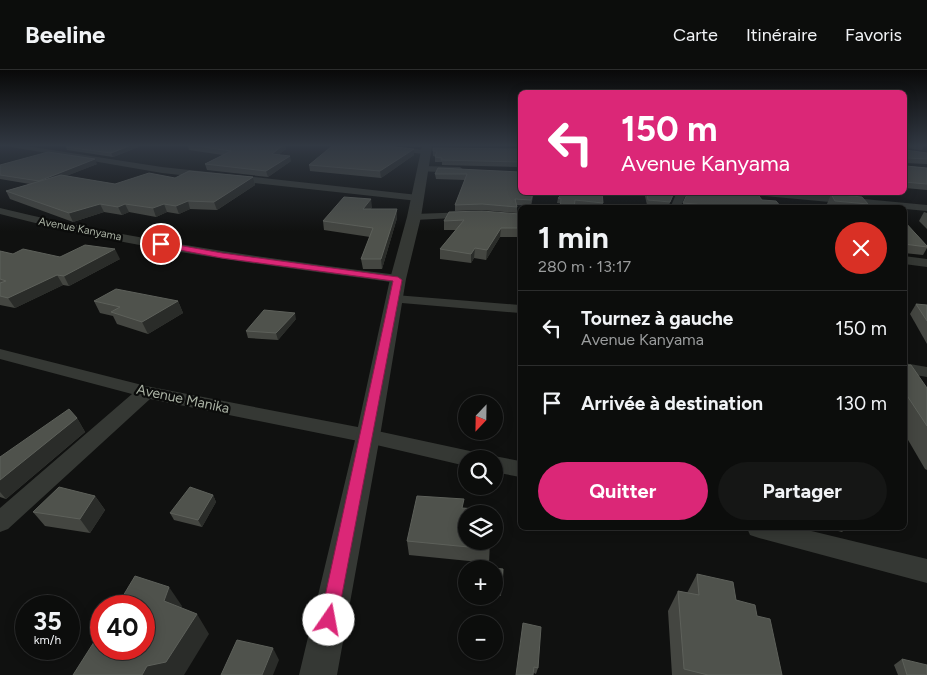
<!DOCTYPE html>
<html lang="fr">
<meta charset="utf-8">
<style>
body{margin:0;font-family:Figtree,sans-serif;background:#151615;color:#f1f3f6;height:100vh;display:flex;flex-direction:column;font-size:19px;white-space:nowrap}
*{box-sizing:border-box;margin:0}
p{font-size:16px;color:#9a9c9d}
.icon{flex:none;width:28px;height:28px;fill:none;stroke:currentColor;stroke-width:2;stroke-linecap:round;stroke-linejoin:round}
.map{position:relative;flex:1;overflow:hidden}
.panel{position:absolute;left:518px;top:135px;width:389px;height:325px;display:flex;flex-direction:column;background:#0c0d0c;border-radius:8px;box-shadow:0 2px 12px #0003,0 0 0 1px #2c2d2d}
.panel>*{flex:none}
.guide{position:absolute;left:518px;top:20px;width:389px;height:105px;border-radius:8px;box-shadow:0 2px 12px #0003,0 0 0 1px #2c2d2d;background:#db2777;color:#fff;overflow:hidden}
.needle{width:32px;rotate:202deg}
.buttons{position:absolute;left:458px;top:325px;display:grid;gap:10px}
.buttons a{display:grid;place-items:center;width:45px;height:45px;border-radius:50%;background:#0c0d0c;box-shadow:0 2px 12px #0003,0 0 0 1px #2c2d2d;font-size:25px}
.speed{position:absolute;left:15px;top:525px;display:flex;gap:10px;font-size:25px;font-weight:700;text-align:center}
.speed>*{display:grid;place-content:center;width:65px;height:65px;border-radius:50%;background:#0c0d0c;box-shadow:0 2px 12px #0003,0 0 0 1px #2c2d2d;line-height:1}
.speed small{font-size:12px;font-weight:400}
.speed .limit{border:8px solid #d22;background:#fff;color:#111}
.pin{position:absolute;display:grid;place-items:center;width:42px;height:42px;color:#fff;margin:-21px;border:2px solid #fff;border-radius:50%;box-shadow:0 1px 5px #0007}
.me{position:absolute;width:55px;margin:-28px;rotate:12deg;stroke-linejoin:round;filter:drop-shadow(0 0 4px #0008)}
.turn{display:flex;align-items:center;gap:18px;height:105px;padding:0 20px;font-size:22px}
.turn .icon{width:65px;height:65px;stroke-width:2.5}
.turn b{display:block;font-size:35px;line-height:42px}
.round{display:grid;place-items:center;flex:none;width:52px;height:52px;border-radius:26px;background:#151615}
.overview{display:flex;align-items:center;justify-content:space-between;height:85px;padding:0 20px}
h1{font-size:30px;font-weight:700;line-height:38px}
.cta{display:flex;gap:10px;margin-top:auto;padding:10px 20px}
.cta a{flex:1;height:58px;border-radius:30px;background:#db2777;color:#fff;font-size:20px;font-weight:700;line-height:58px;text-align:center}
.cta a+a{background:#151615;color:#f1f3f6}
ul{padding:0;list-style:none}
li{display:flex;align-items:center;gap:15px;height:75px;padding:0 20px;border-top:1px solid #2c2d2d}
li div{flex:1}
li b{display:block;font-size:19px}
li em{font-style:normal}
header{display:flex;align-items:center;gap:30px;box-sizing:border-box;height:70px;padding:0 25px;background:#0c0d0c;border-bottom:1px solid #2c2d2d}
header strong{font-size:24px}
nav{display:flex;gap:28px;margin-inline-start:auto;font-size:18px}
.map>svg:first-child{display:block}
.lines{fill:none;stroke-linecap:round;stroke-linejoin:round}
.minor{fill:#353834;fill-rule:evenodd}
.tertiary{fill:#353834;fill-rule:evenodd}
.wall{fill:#444641}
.shaded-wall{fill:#2a2c29}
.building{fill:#4f524c;stroke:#5d605a}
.route{fill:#db2777;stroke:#8e194d}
.labels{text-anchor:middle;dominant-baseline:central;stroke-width:4.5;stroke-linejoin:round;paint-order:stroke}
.far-street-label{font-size:11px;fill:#a9b1a3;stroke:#0b0c0b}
.street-label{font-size:14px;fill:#a9b1a3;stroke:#0b0c0b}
</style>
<header>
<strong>Beeline</strong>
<nav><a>Carte</a><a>Itinéraire</a><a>Favoris</a></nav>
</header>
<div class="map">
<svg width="927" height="605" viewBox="0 0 927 605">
<rect width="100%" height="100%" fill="#101110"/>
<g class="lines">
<g class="minor">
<path d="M6,76h20l136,21 256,28 5,3 -5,3 -256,-28z"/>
<path d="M359,76h30l36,4 4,2 -4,2 -62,-6z"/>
<path d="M422,96l38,1 4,3 -4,3 -41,-2v-4z"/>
<path d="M677,122h10l-7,16h-10z"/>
<path d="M749,122h41l137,13v6l-174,-16z"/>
<path d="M0,138c131,32 264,50 398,67l7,4 -7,4c-133,-18 -268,-34 -398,-69z"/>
<path d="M470,142l5,3 -1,2 -60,3 -5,-3 5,-3z"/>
<path d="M904,186l23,3v8l-23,-3z"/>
<path d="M395,225l125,10v8l-130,-11 -2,-3 2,-3z"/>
<path d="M0,279l146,37 222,43 102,22 8,2 2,6h-14v7l-98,-23 -218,-44 -142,130 -8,3v-24l132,-114 -132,-35z"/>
<path d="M904,293l23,4v10l-23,-4z"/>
<path d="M494,386l26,5v16l-26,-5v-13h-8z"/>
<path d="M747,458h52l128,31v24l-168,-45 -9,-3z"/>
</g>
<path class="tertiary" d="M422,76h10l-11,71 -15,62 -26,157 -43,239h-38l57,-239 34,-157 17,-62z"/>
</g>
<g class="wall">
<path d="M141,76l-28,11 -46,-7 -1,-3z"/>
<path d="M188,76h97l1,3 -7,5 12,7 -23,16 -61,-7 -2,-6 18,-9 -34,-5z"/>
<path d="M398,76h23l-1,1z"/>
<path d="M904,76h20l-2,4 -17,-2v2l22,3v11l-21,-1v3l21,2v22l-22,-2 -1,1z"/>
<path d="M520,79v18l-78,-2v-3h-7v-6h-2v-5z"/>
<path d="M414,85l-33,23 -71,-7 -1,-6z"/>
<path d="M97,94l-31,12 49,8 60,-6 78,-1 2,8 -38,25 -27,-1 -11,5 -12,-2 -11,5 -27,-5 -7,3 -18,-3 -31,10 -63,-23 -4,-8 24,-7 -30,-5v-14z"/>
<path d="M520,102v20h14l-3,14 -14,-1v8l-35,-3 -27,1v-6l10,-25 -29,-1 -1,-5z"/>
<path d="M644,122h31l-7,15 -21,-2z"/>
<path d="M820,122h31l-1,4z"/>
<path d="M562,124l41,9 -1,5 -45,-5 1,-5z"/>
<path d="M831,124l37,10 -2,4h-37l-2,-4z"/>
<path d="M762,130l20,8h-100l1,-5z"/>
<path d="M372,137l-1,2h26v9l-15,51h-19l-2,-10 9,-22 -46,-7 -1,-9z"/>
<path d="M924,142l3,1v16l-8,-8z"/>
<path d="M520,144v23h-20l-14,23 -12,-2 -3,5 -31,-4v-10l16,-19h-12v-9z"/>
<path d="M904,151l23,25v2l-4,7 -19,-2z"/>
<path d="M0,181l13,3 47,3 60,2 -51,27 -6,-1 -48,23 -15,-3z"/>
<path d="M94,231h84l5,12 -35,21 -31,-10 -4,-8 -13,-3z"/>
<path d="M916,234l11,1v39l-17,-30z"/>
<path d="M296,249l-18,21 -30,-2 -2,-7z"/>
<path d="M904,295l23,23v82l-2,-1 -21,-36z"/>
<path d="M77,348l8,14 -79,67 -6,-2v-40z"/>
<path d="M213,425l3,7 -14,25 -28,-7 -4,-7z"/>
<path d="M95,426l10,14 -15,23 -45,-7 -12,-14z"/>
<path d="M826,458h20l-4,4z"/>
<path d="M407,471h83l-1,22 -80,-8z"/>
<path d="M494,499h9l-2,27 -7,-1z"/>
<path d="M697,504l39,26 21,16 25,59h-110l-4,-64 10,-20 9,2z"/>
<path d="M523,553l15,45 -2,6 -2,-1z"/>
<path d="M902,589l25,16h-29l-4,-10z"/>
</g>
<g class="shaded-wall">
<path d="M129,76h12l-28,11 -2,-4z"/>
<path d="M282,76h3l1,3 -13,10 -1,-5z"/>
<path d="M414,79v6l-33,23 -1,-7z"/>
<path d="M290,86l1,5 -23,16 -2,-6z"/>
<path d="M95,89l2,5 -56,22 -2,-5z"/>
<path d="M253,107l2,8 -38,25 -3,-8z"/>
<path d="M371,129l1,8 -8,10 -1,-8z"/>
<path d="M188,131l2,8 -11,5 -3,-8z"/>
<path d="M100,134l4,8 -31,10 -4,-9z"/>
<path d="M125,134l4,8 -7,3 -4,-8z"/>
<path d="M164,134l3,8 -11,5 -3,-9z"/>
<path d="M397,139v9l-15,51 -1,-10z"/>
<path d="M501,158l-1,9 -14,23 1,-10z"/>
<path d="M475,178l-1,10 -3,5v-9z"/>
<path d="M115,179l5,10 -51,27 -5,-10z"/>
<path d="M57,205l6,10 -48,23 -7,-10z"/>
<path d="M178,231l5,12 -35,21 -6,-12z"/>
<path d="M295,243l1,6 -18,21 -2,-7z"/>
<path d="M77,348l8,14 -79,67 -6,-7v-12z"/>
<path d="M213,425l3,7 -14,25 -4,-7z"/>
<path d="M95,426l10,14 -15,23 -10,-14z"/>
<path d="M169,517l13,19 -4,14 -14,-19z"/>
<path d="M197,544l12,20 -25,41h-42l5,-9z"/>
<path d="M273,578l6,12 -6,15h-11z"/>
</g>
<g class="building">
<path d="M67,76h62l-18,7 -45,-6z"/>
<path d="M197,76h85l-10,8 18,2 -24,15 -61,-7 26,-13z"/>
<path d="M332,76h54l28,3 -34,22 -71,-6z"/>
<path d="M904,76h1v4l22,3v6l-20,-1 -2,2 1,6 21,2v16l-23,-2z"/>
<path d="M433,78l87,1v13l-79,-2 1,-2 -7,-1 2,-6h-4z"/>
<path d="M48,82l47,7 -56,22 -39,-6v-10z"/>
<path d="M438,98l82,4v20h13l-2,8 -16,-1 2,8 -35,-3 -27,1 12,-31h-32z"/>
<path d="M189,101l64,6 -39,25 -26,-1 -12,5 -12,-2 -11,4 -28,-4 -7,3 -18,-3 -31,9 -63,-22 55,-16 54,9 34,-11 26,5z"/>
<path d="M562,122h40l1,11 -28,-3 -1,8h-14l1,-9 -3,-1 4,-4z"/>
<path d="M647,122h27l-4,10 -22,-2z"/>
<path d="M688,122h68l6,8 14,1 6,7h-67v-2l-32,-3z"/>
<path d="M831,124l31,3 6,7 -33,-3z"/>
<path d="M344,127l27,2 -8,10h34l-16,50h-20l12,-31 -50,-7z"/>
<path d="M482,141l38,3v14h-19l-14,22 -12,-2 -4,6 -31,-5 24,-29 -20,1 5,-9z"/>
<path d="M904,151l23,25v1l-23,-3z"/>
<path d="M85,175l30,4 -51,27 -7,-1 -49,23 -8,-2v-13l6,-2 -6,-2v-28l13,3 10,-5 37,8z"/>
<path d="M116,219l62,12 -36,21 -31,-10 9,-5 -26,-6z"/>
<path d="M916,234l11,1v16z"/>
<path d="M264,240l31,3 -19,20 -30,-2z"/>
<path d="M904,295h7l16,23v38l-23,-35z"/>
<path d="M69,339l8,9 -77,62v-23z"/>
<path d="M59,417l36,9 -15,23 -47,-7z"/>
<path d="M190,417l23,8 -15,25 -28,-7z"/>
<path d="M417,426l47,3 -2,9 30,2 -1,4h-25v27h24l-1,8 -82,-8z"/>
<path d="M480,497l23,2 -1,20h-8v-20h-14z"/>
<path d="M697,504l36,8 3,18 19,5 2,11 13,3 12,56h-74l-24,-6 -6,-78 21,4z"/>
<path d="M135,506l34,11 -5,14 33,13 -31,48 -19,4 -5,9h-69l28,-44v18h43v-43h-27z"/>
<path d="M523,553l18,4 -3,41 -4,-1 -1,8h-17z"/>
<path d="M237,570l36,8 -11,27h-41z"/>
<path d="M902,589l25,6v10h-20z"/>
</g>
<linearGradient id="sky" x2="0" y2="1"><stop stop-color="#090909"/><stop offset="0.47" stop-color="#313842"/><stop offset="1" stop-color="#313842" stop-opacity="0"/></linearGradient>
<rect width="927" height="161" fill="url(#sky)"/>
<path class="route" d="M161,172l61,11 176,24 4,3 -66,346 -7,3 -6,-3 -3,-6 73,-339 -171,-23 -63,-12 -2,-2z"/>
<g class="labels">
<g class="far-street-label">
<text transform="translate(80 159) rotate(11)">Avenue Kanyama</text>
</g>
<g class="street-label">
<text transform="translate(183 329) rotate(12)">Avenue Manika</text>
</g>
</g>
</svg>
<div class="buttons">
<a><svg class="needle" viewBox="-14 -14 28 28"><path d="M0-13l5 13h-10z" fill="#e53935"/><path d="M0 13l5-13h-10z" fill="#9a9c9d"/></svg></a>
<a><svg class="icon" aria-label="search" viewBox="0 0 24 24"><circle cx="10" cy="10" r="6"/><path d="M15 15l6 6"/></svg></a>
<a><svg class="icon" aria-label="layers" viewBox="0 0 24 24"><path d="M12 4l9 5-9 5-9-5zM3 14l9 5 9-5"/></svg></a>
<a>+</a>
<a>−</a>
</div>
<div class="speed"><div>35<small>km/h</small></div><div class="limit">40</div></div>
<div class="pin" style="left:161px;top:174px;background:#d93025"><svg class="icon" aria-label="arrive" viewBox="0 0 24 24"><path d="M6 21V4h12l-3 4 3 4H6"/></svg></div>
<svg class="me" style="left:329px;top:550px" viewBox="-20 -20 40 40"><circle r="19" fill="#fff"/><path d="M0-13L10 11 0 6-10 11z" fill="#db2777"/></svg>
<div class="guide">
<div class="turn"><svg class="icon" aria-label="left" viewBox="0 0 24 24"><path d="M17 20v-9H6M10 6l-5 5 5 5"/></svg><div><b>150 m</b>Avenue Kanyama</div></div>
</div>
<section class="panel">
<div class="overview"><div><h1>1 min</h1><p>280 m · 13:17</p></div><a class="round" style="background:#d93025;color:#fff"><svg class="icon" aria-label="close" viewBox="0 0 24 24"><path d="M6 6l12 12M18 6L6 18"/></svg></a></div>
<ul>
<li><svg class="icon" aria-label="left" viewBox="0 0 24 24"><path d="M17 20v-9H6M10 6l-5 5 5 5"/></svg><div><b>Tournez à gauche</b><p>Avenue Kanyama</p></div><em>150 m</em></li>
<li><svg class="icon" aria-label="arrive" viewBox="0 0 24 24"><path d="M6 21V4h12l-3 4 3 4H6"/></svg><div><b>Arrivée à destination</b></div><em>130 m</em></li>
</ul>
<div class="cta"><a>Quitter</a><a>Partager</a></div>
</section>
</div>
